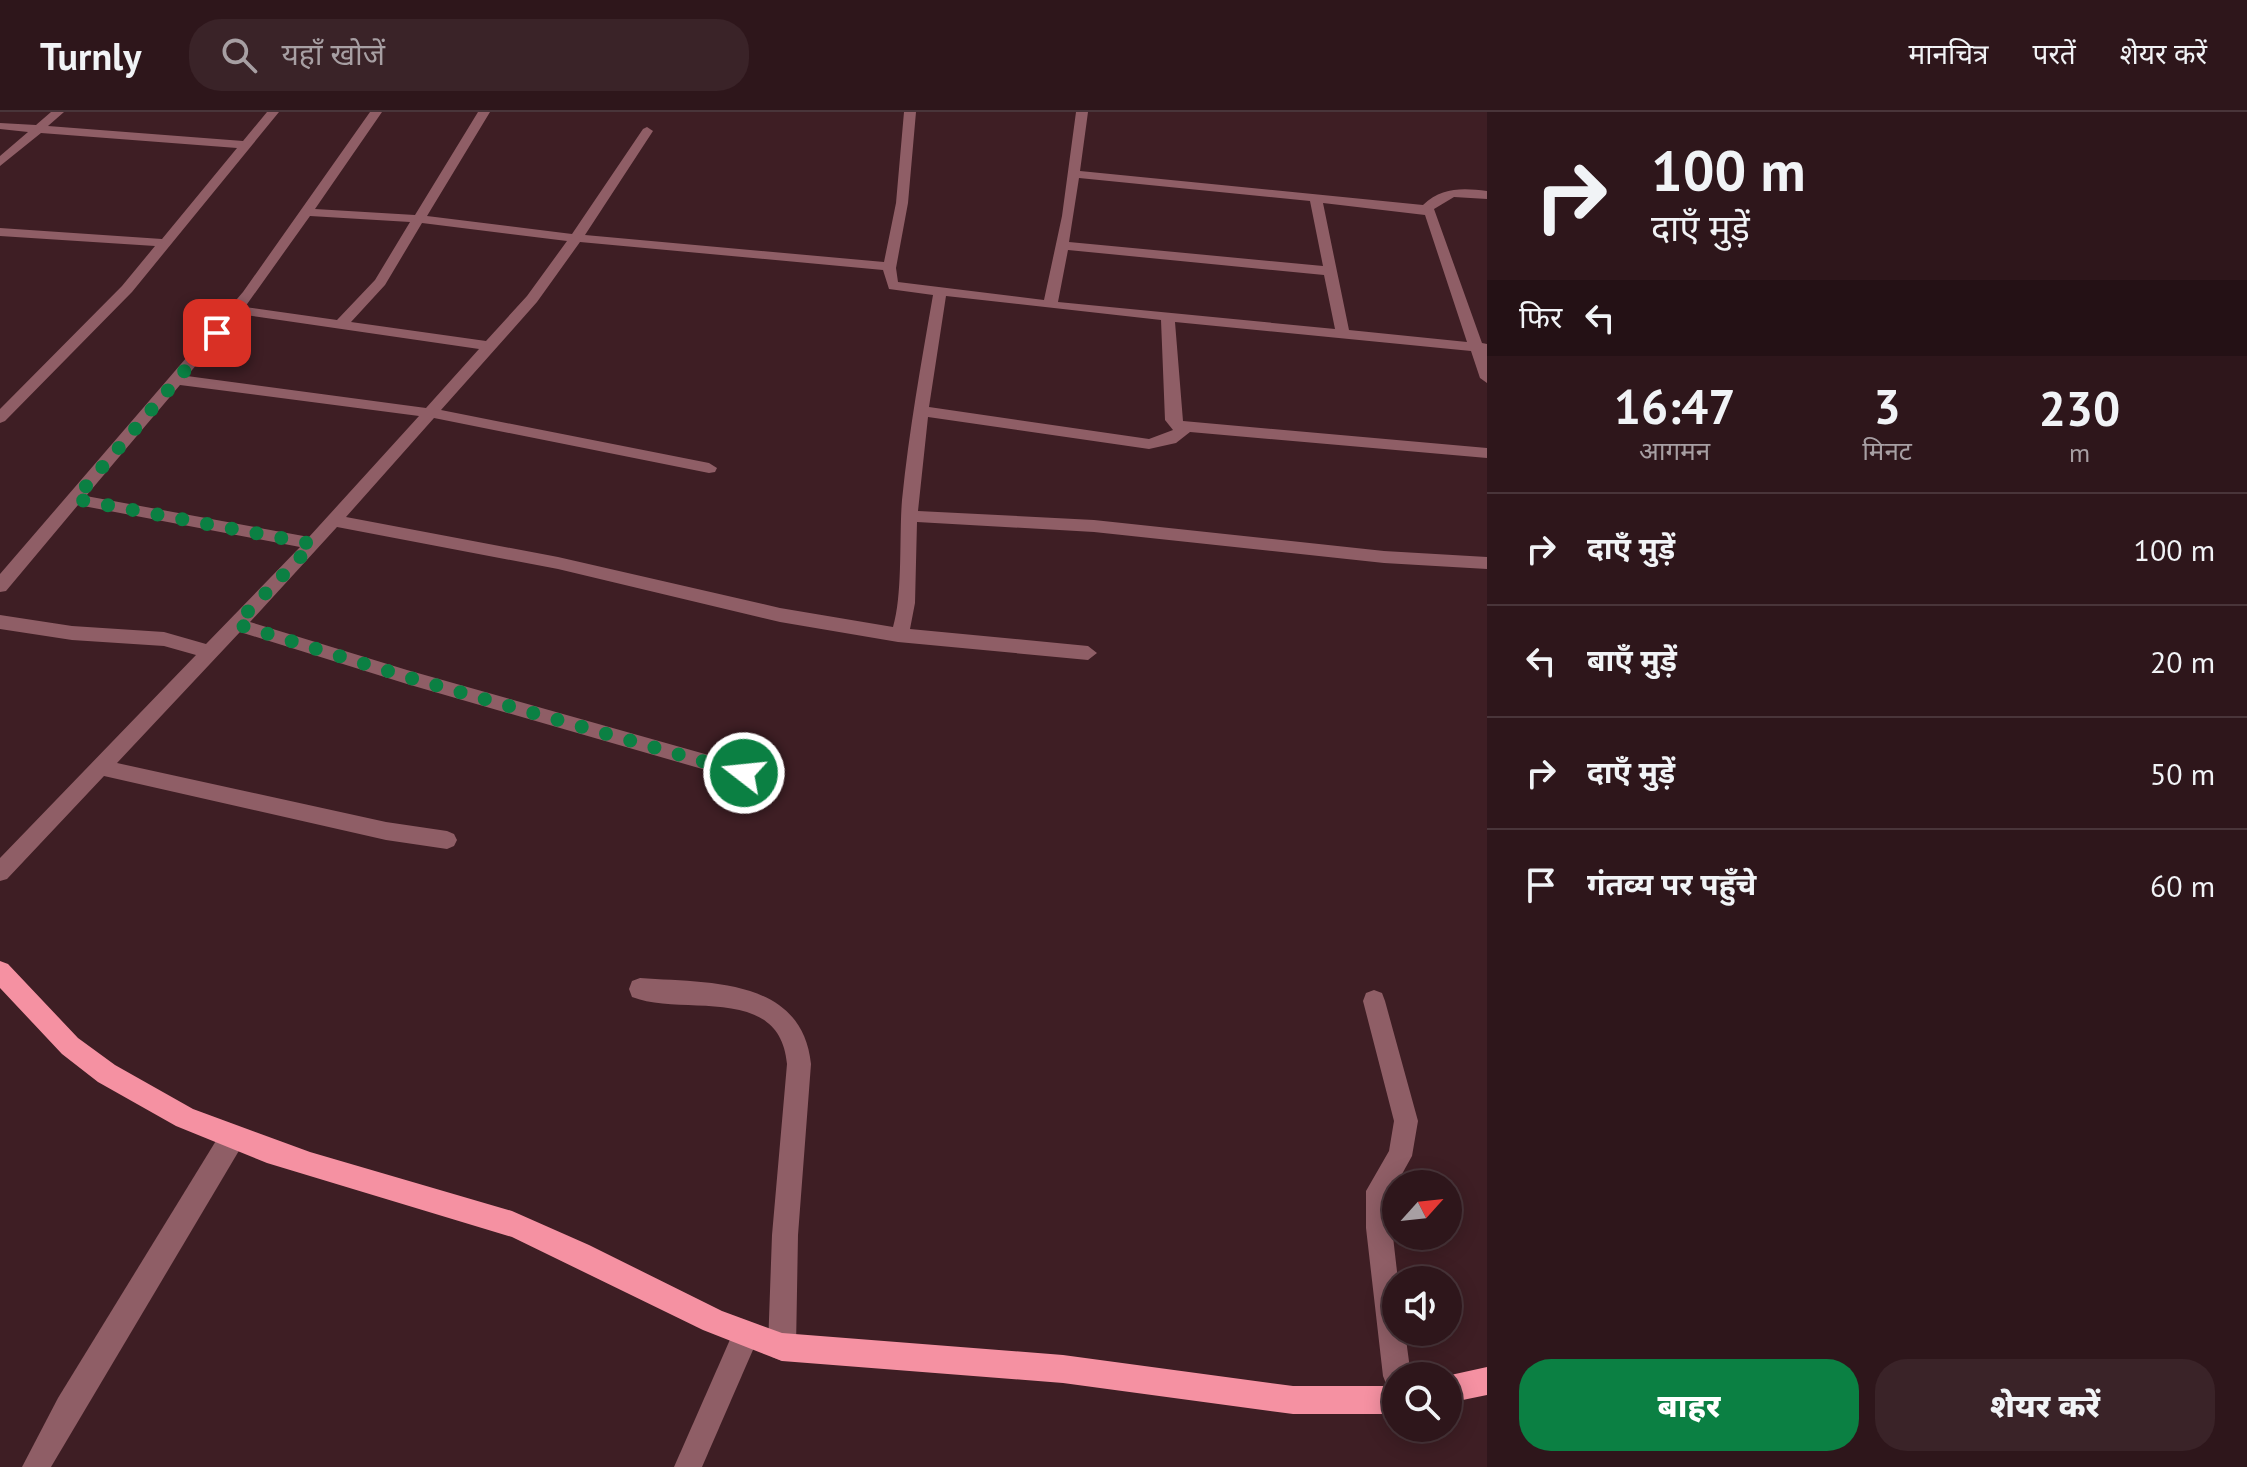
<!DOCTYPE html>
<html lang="hi">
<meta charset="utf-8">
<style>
body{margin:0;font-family:"PT Sans","Noto Sans Devanagari",sans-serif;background:#3a2328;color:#f1f3f6;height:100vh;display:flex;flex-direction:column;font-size:30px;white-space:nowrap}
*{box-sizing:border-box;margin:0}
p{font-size:26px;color:#a79fa3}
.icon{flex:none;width:44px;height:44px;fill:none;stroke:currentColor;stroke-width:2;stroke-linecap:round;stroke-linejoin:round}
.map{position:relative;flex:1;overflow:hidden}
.drawer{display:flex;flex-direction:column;background:#2e161b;width:760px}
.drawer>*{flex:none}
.hud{background:#2e161b;color:#f1f3f6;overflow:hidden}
.needle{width:52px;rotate:63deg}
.tools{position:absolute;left:1382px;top:1058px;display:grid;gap:16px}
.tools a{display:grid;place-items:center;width:80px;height:80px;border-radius:50%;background:#2e161b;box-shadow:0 4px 20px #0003,0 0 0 2px #49353a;font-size:40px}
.pin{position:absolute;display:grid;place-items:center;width:68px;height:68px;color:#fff;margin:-34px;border-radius:16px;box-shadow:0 4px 12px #0006}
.me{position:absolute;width:88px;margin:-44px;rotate:286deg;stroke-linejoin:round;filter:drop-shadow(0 0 6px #0008)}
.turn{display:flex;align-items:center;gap:28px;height:168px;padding:0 32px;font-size:36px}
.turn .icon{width:104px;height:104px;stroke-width:2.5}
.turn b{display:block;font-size:56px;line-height:68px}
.then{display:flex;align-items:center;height:76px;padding:0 32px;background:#0003;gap:16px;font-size:30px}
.eta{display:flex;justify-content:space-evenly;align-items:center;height:136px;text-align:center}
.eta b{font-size:48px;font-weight:800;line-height:56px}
.button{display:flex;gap:16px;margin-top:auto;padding:16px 32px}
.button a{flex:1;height:92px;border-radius:32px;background:#0b8043;color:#fff;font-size:32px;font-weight:800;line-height:92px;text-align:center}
.button a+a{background:#3a2328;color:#f1f3f6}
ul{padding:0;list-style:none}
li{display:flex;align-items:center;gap:24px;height:112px;padding:0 32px;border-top:2px solid #49353a}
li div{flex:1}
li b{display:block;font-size:30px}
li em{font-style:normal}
header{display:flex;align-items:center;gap:48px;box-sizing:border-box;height:112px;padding:0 40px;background:#2e161b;border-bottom:2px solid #49353a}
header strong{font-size:38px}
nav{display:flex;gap:44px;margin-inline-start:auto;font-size:28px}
.search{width:560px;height:72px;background:#3a2328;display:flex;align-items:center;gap:20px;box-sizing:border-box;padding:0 28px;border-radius:32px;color:#a79fa3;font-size:30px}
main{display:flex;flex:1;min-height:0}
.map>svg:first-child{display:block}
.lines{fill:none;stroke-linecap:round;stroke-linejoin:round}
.minor{fill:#8f5e66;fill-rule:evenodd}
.major{fill:#f591a2;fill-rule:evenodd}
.route{stroke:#0b8043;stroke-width:14;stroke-dasharray:0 25.2}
</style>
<header>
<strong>Turnly</strong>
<div class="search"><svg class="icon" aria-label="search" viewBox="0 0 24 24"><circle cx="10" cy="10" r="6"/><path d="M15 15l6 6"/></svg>यहाँ खोजें</div>
<nav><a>मानचित्र</a><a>परतें</a><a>शेयर करें</a></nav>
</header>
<main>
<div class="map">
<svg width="1487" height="1355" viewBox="0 0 1487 1355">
<rect width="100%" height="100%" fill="#3e1e24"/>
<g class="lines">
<g class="minor">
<path d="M51,0h13l-16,14 195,15 24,-29h12l-147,180 -127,129 -5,2v-14l122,-123 33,-40 -155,-10v-8l162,11 75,-91 -196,-15 -41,33v-10l28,-24 -28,-3v-6l36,2z"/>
<path d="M370,0h12l-67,97 100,6 63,-103h12l-63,104 145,18 71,-105 4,-2 6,4 -68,104 299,27 12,-59 8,-91h12l-8,91 -12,65 2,14 146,18 18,-84 14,-104h12l-8,59 343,34c19,-18 40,-17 64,-14v8l-33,-2 -20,12 48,134 5,1v39l-7,-5 -9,-27 -296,-29 8,99 304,27v10l-297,-26 -14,11 -27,6 -221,-32 -10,94 176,9 290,31 103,6v12l-103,-6 -290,-31 -177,-10 -2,81 -5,26 178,17 9,7 -9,7 -190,-18 -118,-20 -222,-53 -221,-42 -87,95 157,48 337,95 7,2 3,6 -3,6 -7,2 -337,-97 -167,-52 -123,131 269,59 61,9 7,3 3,6 -3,6 -7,3 -61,-9 -282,-64 -97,103 -7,2v-23l196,-203 -32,-9 -92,-6 -72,-11v-14l72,11 92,6 42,12 94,-97 -222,-42 -72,86 -6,1v-18l243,-282zM1079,66l231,23 13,65 -254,-24zM1323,91l102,12 42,127 -118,-12zM310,104l100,6 -35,58 -38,40 -92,-13zM422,111l145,18 -40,55 -41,45 -135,-19 34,-37zM580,130l303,28 6,19 44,6c-12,69 -24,136 -31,205 -3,36 1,94 -9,127l-113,-19 -222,-51 -212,-40 88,-99 275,55 6,-1 2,-4 -8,-5 -268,-53 96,-108zM1068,138l256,25 11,54 -277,-27zM946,184l215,24 4,100 8,10 -24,9 -220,-32zM239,202l240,35 -53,59 -239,-32zM180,273l239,31 -110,121 -223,-41z"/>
<path d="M640,866c68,5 162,-1 171,86l-13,171 -2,112 -4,10 -10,4 -10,-4 -4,-10 4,-112 15,-171c-7,-81 -104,-47 -155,-67l-3,-8 3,-8z"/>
<path d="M1374,878l8,3 3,8 33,120 -6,35 -20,36v36l6,52h-2v52h9l6,44h-15v13l-9,-3 -4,-10 -17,-148v-37l23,-40 5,-30 -31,-120 3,-8z"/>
<path d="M231,1016l9,3 3,9 -3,9 -189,318h-29l36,-69 164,-267z"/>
<path d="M746,1211l10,3 3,10 -57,131h-28l62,-141z"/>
</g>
<g class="major">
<path d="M0,849l8,3 70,74 37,27 78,44 117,43 202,59 77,34 133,66 60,22 281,22 230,31h103v28h-103l-230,-31 -281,-22 -79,-31 -191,-93 -245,-74 -91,-37 -78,-44 -36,-28 -62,-66z"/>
<path d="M1487,1255v28l-39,8 -2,-27z"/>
</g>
</g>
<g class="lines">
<path class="route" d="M217,221l-142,166 238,45 -77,80 171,53 337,96"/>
</g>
</svg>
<div class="tools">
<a><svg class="needle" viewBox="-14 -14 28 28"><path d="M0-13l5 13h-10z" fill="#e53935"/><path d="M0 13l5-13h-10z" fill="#a79fa3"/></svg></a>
<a><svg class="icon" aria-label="sound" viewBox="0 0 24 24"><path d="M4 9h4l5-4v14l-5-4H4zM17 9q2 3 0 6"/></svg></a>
<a><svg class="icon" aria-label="search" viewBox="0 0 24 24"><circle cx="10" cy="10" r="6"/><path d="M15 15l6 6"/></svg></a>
</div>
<div class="pin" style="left:217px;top:221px;background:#d93025"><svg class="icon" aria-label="arrive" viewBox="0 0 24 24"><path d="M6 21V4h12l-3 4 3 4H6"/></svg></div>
<svg class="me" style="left:744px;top:661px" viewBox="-20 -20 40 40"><circle r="17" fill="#0b8043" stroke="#fff" stroke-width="3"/><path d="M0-11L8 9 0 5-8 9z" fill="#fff"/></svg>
</div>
<section class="drawer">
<div class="hud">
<div class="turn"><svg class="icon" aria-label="right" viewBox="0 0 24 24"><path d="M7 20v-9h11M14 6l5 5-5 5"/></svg><div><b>100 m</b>दाएँ मुड़ें</div></div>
<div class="then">फिर<svg class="icon" aria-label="left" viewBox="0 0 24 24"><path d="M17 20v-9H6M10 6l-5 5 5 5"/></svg></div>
</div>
<div class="eta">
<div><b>16:47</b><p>आगमन</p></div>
<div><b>3</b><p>मिनट</p></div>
<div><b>230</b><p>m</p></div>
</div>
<ul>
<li><svg class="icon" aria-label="right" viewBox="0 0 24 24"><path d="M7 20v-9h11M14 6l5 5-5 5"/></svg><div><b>दाएँ मुड़ें</b></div><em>100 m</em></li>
<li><svg class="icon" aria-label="left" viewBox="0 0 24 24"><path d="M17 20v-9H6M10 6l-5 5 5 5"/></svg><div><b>बाएँ मुड़ें</b></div><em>20 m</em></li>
<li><svg class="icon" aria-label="right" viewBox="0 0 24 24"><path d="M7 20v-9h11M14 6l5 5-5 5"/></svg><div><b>दाएँ मुड़ें</b></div><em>50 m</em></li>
<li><svg class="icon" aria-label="arrive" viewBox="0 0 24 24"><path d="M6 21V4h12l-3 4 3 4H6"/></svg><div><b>गंतव्य पर पहुँचे</b></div><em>60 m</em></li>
</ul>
<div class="button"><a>बाहर</a><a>शेयर करें</a></div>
</section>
</main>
